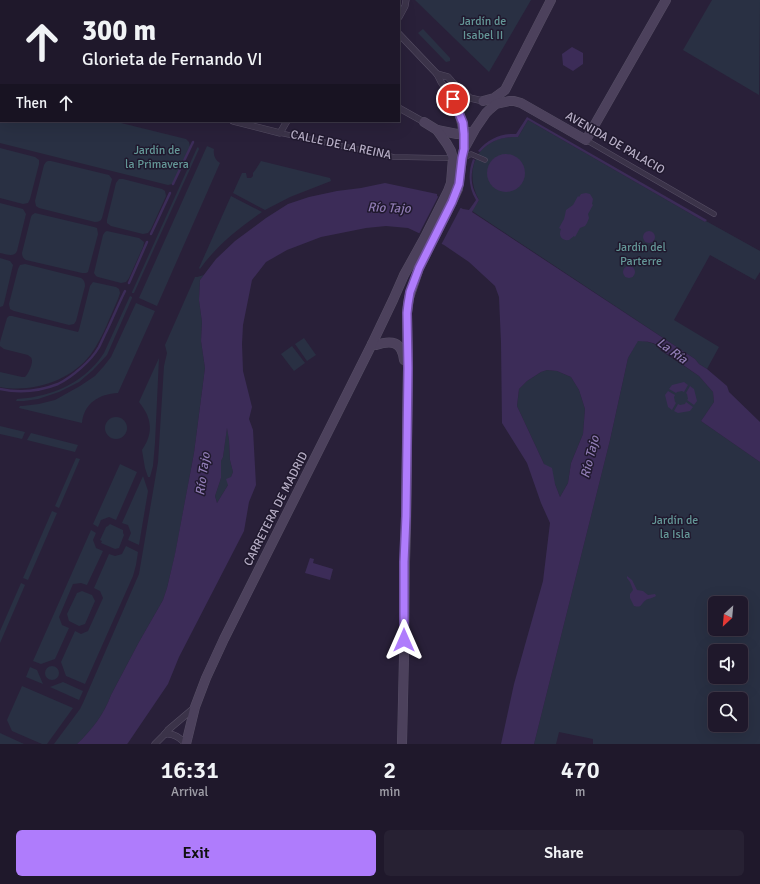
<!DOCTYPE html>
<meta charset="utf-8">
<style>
body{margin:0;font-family:Signika,sans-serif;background:#272133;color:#f1f3f6;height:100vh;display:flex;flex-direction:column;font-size:15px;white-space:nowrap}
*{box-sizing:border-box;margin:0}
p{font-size:13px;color:#a1a0a9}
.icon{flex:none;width:22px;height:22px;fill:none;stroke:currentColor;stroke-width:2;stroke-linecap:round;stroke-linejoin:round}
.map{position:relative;height:744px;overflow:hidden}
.drawer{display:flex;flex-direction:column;background:#1f182b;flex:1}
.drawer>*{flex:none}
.top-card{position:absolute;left:0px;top:0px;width:400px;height:122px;box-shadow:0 4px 16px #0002,0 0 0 1px #3c3747;background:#1f182b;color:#f1f3f6;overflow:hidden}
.needle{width:26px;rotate:206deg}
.fabs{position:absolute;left:708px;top:596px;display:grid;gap:8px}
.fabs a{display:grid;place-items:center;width:40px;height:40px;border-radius:6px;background:#1f182b;box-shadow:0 4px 16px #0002,0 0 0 1px #3c3747;font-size:20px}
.pin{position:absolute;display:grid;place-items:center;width:34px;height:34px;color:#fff;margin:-17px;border:2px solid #fff;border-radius:50%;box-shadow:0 1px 4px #0007}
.me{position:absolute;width:44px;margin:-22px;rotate:0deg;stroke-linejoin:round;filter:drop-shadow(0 0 3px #0008)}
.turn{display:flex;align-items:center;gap:14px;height:84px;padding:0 16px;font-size:18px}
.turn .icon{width:52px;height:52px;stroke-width:2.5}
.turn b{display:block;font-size:28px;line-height:34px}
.then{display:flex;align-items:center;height:38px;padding:0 16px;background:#0003;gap:8px;font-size:15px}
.eta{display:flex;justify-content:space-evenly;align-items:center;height:68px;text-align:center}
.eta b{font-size:24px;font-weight:600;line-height:28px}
.primary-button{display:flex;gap:8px;margin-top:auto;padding:8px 16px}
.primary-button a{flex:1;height:46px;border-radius:6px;background:#af7cfc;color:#111;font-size:16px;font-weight:600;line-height:46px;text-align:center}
.primary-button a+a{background:#272133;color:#f1f3f6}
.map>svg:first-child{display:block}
.green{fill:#293043;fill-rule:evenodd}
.water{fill:#3c2c58;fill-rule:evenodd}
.pier{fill:#292039}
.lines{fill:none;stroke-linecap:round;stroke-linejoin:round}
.stream{stroke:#3c2c58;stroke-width:2.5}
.pedestrian-casing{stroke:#564e64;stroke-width:5.5}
.minor-casing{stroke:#564e64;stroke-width:7}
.secondary-casing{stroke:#564e64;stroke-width:10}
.pedestrian{stroke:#3b3349;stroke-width:4.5}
.minor{stroke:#3b3349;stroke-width:6}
.secondary{stroke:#4c415c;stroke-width:9}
.route-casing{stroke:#7251a4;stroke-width:10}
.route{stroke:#af7cfc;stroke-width:7}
.labels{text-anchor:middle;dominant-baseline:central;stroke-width:3;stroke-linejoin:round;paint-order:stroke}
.park-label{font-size:12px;fill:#649797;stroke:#20192e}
.street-label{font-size:12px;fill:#b7aec6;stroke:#20192e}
.water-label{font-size:13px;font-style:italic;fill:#907cb4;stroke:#20192e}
</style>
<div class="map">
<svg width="760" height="744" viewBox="0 0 760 744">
<rect width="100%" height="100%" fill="#292039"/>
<g class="green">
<path d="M415,0h116l-42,72z"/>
<path d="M712,0h48l-1,95 -76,-45z"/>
<path d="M423,29l27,29v3l-4,1 -28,-29z"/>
<path d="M0,93h1v28h112l73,18 3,3 1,5 -15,33 -3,4 -4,1 -168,-42z"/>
<path d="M528,120l177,102 1,-1 54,30v21l-5,8 -45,-25 -36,65 45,27 -12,22 -8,-5 -4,-5 -223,-148 7,-11c-13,-23 -7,-52 20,-61 6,-2 12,-2 19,-2z"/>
<path d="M207,146l7,3c-1,6 1,11 6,14l-63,143 -18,-8z"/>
<path d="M198,147l1,2 -65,144h-2v-1l65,-144z"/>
<path d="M0,148l35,9 4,3v4l-9,35 -2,4 -5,1 -23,-6z"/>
<path d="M48,161h3l58,14 3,4 -10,39c-1,3 -4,4 -7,4l-56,-14 -3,-2 -1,-5 9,-36 2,-3z"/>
<path d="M261,161l69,17 1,3 -41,16 -25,13 -32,-17 9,-20h4l1,5h4l2,-2v-3l3,-4z"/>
<path d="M119,179h4l39,10 3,2 1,5 -15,33 -3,4 -5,1 -32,-8 -4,-3v-3l9,-37z"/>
<path d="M231,196l31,16c-23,16 -46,34 -62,57l-1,-1z"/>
<path d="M0,203l23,6 3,5 -9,37c-3,7 -11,3 -17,2z"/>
<path d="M35,213l59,14 3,1 1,6 -10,38 -2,1h-4l-56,-13c-3,-2 -4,-4 -4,-7l9,-36 1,-2z"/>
<path d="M107,231l32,7 5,4 -1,5 -14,31 -3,4 -5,1 -23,-6 -2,-1 -2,-3 9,-38 2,-3z"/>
<path d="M0,258l10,3 3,4 -9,38 -1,3 -3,1z"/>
<path d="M25,264l56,14c3,2 4,4 4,8l-9,35 -2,3 -5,1 -55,-14 -4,-2 -1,-5 9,-35 2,-4z"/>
<path d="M204,275l-4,5 -1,20 3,22 -1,19 4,27 -11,85 -19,102 -8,33 -4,12 -24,42 -28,53c-7,19 -19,35 -34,49h-23l26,-35 3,-6 56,-129 19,-112 6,-96 3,-13 -2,-8 30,-68h2z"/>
<path d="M93,282l23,5 3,2 1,4 -2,6c-8,18 -16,40 -27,55 -20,27 -59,39 -91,33v-15l22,5h3c3,-3 7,-11 7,-16 0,-4 -2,-4 -4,-6l-24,-6 -4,-3v-4l7,-24 2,-2h3l66,16 1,-2 11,-44z"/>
<path d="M130,296l2,1v1l-25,57 -14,15 -14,12 -20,10 -21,7 -14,2h-8l1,-2c7,-1 14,-1 21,-3 27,-5 52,-21 66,-43z"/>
<path d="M136,303l19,8 -37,82c-19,1 -34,10 -36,30l-63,-15 1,-2h2l17,-2 16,-4 25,-14 15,-10 9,-10 7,-9z"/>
<path d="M304,338l12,17 -9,6 -12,-17z"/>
<path d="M638,340c9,2 18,2 22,10l39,26 14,16 1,10 -13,19 59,41v282h-167v-5l-34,-7 -3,12h-22l76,-304 18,-82zM715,603h26v26h-26zM715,651h26v26h-26zM715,699h26v26h-26z"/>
<path d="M292,346l13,17 -11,8 -13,-17z"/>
<path d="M159,358l-4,85 -2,23 -3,11h-2l-3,-9 -3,-18c12,-17 10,-32 -3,-48z"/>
<path d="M547,370l10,1 14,6 8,13 6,19 -2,25 -12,29 -3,20 -8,14 -5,-13 -11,-20 -27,-58 2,-17 8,-8 14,-9z"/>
<circle cx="116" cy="428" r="11"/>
<path d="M0,426l25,6 -3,7 -22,-5z"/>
<path d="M227,426l2,14 1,20 3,12 -5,13 -11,18 -2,-7 6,-18v-17l2,-4z"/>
<path d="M31,433l47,12 -3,7 -48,-12z"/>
<path d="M76,458l4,1 -21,49 -4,-2z"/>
<path d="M120,464l17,8 -21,48 -7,-3 -8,3 -3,7 -5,-3z"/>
<path d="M143,476l5,15 -9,54 -11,-5 3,-7 -3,-8 -6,-2z"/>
<path d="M52,511l5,2 -29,67 -5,-2z"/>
<path d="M110,524l13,6v3l1,2 -5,13 -4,1 -14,-6 1,-2 -2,-1 6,-13 2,-1z"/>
<path d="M91,530l5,3 -3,7 3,8 7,3 -16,34 -6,-2 -8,1 -14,33 3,8 7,3 -14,31 -14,5 -8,-3z"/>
<path d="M126,546l12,6 -2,13 -3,11 -48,108 -19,-8 -5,-14 14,-31 6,3 7,-3 15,-33 -3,-7 -6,-3 15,-34 6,2 7,-2z"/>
<path d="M21,583l4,2 -25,58v-12z"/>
<path d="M82,591l10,4 3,6 -10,23 -6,2 -10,-5 -2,-7 10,-21z"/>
<circle cx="52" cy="673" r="7"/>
<path d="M30,667l7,3 6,14 -17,-7z"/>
<path d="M63,682l20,9 -4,9 -29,-13z"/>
<path d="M22,686l51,22 -26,36h-5l-30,-13 -5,-11z"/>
<path d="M0,733l24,11h-24z"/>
</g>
<g class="water">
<path d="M572,47l11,6v11l-10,7 -10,-6 -1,-11z"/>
<path d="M527,117l180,103 -2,2 -177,-102 -10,17c-16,0 -27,3 -38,15l-2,-1c10,-12 23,-18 38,-17z"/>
<circle cx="506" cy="173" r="19"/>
<path d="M473,159l2,1c-5,15 -5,26 4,40l-7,12 223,147 4,5 8,5 20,17 2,6 31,30v40l-59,-41 13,-19 -1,-10 -14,-16 -39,-27c-4,-8 -13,-7 -22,-8l-10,17 -18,82 -76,304h-33l13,-60 29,-103 7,-58 -9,-20 -14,-40 -25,-40 -1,-80 -2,-46 -4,-11 -26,-24 -25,-17 -36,-17 -22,-2 -20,2 -45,9 -34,13 -21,12 -14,18 -9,45 -1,19 1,27 9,36 -3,12 4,11 3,55 -7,17 -5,29 -65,126 -11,27 -40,59 -1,1h-50c15,-14 27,-30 34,-49l28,-53 24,-42 4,-12 8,-34 19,-101 11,-85 -4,-27 1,-19 -3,-22 1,-20 16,-21 19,-18 31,-23 22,-14 21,-7 28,-6 24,-3 24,-5 52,11v2l26,13 6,1 7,-10c-8,-13 -8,-28 -3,-41zM547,370l10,1 14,6 8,13 6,19 -2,25 -12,29 -3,20 -8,14 -5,-13 -3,-16 -8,-4 -27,-58 2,-17 8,-8 14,-9zM227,428l2,12 1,20 3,12 -2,5 -5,2 2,6 -11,18 -2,-7 6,-18v-17l2,-4z"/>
<path d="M586,193l4,1 3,5 -1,5 1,1 -5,9 1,4 -2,5 -2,3 -5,2 -5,9 -1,-1 -5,4c-7,1 -11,-4 -8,-11l-2,-1 5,-9 1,-4 1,-5 7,-5 5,-9 1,1 2,-3z"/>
<circle cx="649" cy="237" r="6"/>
<circle cx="629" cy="272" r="6"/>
<path d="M684,382l4,3 -4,7 -2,-1 -5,1 -1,1 -7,-4 3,-4z"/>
<path d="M690,386l4,3 3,12 -3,4 -7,-5 1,-1 -1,-5 -1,-1z"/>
<path d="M668,391l7,4 -1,2 1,5 1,1 -4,7 -4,-3 -3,-12z"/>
<path d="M686,402l7,5 -3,4 -12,2 -4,-2 4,-7 2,1 5,-1z"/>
<path d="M310,558l4,1 -1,4 20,6 -3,11 -25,-7z"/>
<path d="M627,576l5,4 5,10 6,1 5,4 7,-1 1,2c-3,2 -9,3 -10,4 -6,4 -3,8 -12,6l-4,-8v-4l3,-4 -3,-8 -3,-4z"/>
</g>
<path class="pier" d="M439,195l22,12 -20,38 -22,-11z"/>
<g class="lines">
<g class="stream">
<path d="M173,184l20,-42"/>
<path d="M151,234l19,-41"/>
<path d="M129,283l18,-41"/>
<path d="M0,389c19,4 40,2 58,-5 14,-7 33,-23 41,-37 3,-6 6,-13 9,-19 6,-13 11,-25 17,-37"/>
</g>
<g class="pedestrian-casing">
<g id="pedestrian">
<path d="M280,133l114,24 53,1"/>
<path d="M586,140l128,74"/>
<path d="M466,157l5,-3 14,6"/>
</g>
</g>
<g class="minor-casing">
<g id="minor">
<path d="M167,0l1,1"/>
<path d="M223,0l2,1"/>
<path d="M282,0l2,1"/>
<path d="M327,0l1,1"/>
<path d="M366,0l1,1"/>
<path d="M146,1v-1"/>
<path d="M357,1l1,-1"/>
<path d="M0,13h1"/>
<path d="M399,17l6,-11 1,-6"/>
<path d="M399,34l38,40 4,8 9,13"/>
<path d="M0,62l1,1"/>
<path d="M437,74l11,3 6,7 16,14 13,3"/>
<path d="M399,108l25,14"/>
<path d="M233,121l47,12 7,-12"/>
<path d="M165,734c9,-1 15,4 21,10"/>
<path d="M155,744l10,-10 3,-4 26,-22"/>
</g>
</g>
<g class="secondary-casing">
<g id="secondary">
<path d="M450,95c11,17 14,32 14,52"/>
<path d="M483,101l11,-3 11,-8 46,-90"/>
<path d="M437,130l20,4 12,-2"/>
<path d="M372,344l4,1c15,-5 26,-4 28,15"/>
<path d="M186,744l9,-37 11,-29 18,-39 148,-295 21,-44 11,-25 21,-38 23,-46 3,-8 2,-25 -2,-7 -4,-7 -10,-14 -13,-8"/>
<path d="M402,744l2,-88 1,-94 1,-31 2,-163 -1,-55 2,-15 10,-30 33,-66 6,-13 4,-31 2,-9 11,-20 11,-16 3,-3 7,-6 13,-3h5l7,2 65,37 80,-140"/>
</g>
</g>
<use href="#pedestrian" class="pedestrian"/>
<use href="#minor" class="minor"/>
<use href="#secondary" class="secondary"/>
</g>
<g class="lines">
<g class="route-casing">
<path id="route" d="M404,640v-78l2,-46 2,-148 -1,-55 1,-9 2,-12 9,-24 33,-66 7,-18 3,-26 2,-9v-15l-1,-11 -10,-24"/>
</g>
<use href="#route" class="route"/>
</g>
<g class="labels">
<g class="park-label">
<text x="483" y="21">Jardín de<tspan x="483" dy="14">Isabel II</tspan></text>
<text x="157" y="150">Jardín de<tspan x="157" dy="14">la Primavera</tspan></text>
<text x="641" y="247">Jardín del<tspan x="641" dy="14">Parterre</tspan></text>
<text x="675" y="520">Jardín de<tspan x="675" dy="14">la Isla</tspan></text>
</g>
<g class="street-label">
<text transform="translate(615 143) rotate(30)">AVENIDA DE PALACIO</text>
<text transform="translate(341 145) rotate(12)">CALLE DE LA REINA</text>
<text transform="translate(276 509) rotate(-63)">CARRETERA DE MADRID</text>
</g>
<g class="water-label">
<text transform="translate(389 208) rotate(2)">Río Tajo</text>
<text transform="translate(672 351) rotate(36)">La Ría</text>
<text transform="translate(590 457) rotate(-76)">Río Tajo</text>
<text transform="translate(203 474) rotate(-82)">Río Tajo</text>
</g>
</g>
</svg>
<div class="fabs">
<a><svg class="needle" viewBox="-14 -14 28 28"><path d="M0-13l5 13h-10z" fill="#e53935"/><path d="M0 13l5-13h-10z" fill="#a1a0a9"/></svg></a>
<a><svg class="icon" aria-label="sound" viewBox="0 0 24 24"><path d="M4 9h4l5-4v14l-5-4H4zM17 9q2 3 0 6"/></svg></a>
<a><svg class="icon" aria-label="search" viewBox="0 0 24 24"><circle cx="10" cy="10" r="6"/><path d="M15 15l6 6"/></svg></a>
</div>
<div class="pin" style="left:453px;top:99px;background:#d93025"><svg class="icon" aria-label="arrive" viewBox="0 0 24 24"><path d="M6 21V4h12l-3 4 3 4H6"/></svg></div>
<svg class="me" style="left:404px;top:640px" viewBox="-20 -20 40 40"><path d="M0-17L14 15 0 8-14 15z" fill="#af7cfc" stroke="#fff" stroke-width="4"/></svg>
<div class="top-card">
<div class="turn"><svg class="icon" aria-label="ahead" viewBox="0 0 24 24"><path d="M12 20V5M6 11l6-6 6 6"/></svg><div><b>300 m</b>Glorieta de Fernando VI</div></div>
<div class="then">Then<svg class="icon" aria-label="ahead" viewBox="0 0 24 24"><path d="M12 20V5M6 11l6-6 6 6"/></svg></div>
</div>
</div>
<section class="drawer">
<div class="eta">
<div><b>16:31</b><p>Arrival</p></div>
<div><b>2</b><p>min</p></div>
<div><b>470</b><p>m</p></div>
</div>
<div class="primary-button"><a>Exit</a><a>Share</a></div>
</section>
